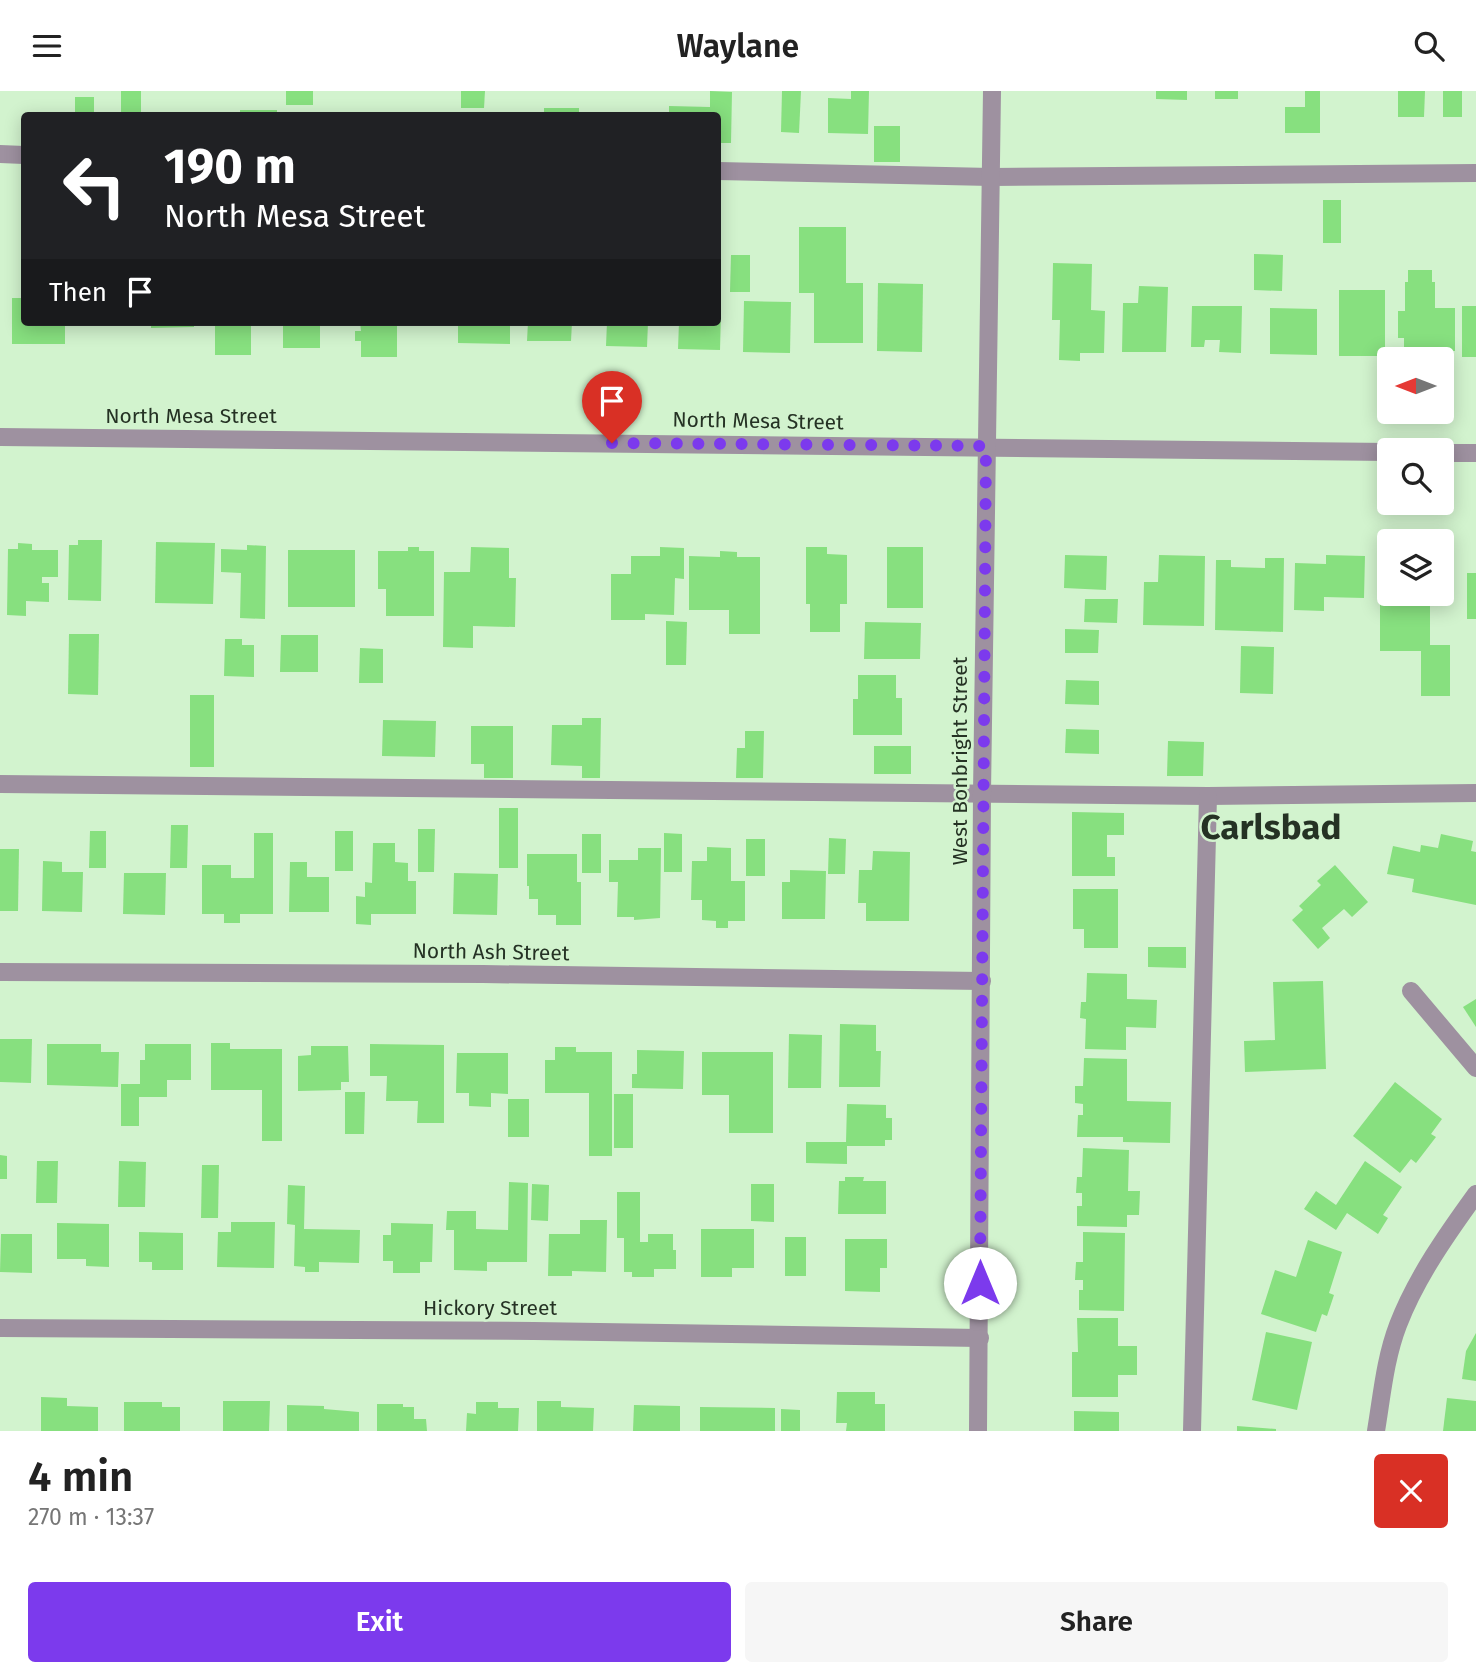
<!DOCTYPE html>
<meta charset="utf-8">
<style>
body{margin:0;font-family:"Fira Sans",sans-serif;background:#f6f6f6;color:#222;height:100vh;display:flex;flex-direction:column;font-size:26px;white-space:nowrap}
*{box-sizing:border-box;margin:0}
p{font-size:23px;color:#767676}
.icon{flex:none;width:38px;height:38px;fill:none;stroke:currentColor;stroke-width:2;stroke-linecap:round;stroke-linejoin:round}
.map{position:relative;height:1340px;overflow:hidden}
.details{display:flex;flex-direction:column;background:#fff;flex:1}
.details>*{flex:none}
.top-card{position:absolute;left:21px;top:21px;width:700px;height:214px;border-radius:7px;box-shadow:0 4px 18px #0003;background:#202124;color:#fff;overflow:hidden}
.needle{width:46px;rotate:270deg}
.fabs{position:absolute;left:1377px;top:256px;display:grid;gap:14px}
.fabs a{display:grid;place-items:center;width:77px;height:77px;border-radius:7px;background:#fff;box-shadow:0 4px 18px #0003;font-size:35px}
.pin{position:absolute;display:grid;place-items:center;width:60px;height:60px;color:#fff;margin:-72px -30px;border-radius:50% 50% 50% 0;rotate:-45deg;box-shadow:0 0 7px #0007}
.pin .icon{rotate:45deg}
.me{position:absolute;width:77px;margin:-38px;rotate:0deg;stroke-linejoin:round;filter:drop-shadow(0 0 5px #0008)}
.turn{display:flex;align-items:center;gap:24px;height:147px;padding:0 28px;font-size:32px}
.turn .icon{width:91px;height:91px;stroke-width:2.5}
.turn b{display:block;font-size:49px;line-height:60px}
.then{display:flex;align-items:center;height:66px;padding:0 28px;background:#0003;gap:14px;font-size:26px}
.round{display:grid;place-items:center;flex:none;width:74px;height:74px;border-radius:7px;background:#f6f6f6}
.overview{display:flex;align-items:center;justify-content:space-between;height:119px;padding:0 28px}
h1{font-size:42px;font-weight:600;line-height:52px}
.cta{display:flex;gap:14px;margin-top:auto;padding:14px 28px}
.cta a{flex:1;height:80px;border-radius:7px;background:#7c3aed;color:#fff;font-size:28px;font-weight:600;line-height:80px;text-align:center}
.cta a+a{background:#f6f6f6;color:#222}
header{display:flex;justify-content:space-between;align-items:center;height:91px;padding:0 28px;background:#fff;font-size:32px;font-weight:600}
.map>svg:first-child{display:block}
.building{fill:#87e07f}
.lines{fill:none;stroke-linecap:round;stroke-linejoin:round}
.minor{stroke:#9e91a0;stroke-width:18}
.route{stroke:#7c3aed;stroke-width:12;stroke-dasharray:0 21.6}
.labels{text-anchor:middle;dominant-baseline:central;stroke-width:5;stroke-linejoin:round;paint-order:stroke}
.street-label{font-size:21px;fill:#253224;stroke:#d2f3ce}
.town-label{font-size:35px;font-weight:bold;fill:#253224;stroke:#d2f3ce}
</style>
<header><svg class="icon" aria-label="menu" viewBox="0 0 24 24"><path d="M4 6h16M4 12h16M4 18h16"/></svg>Waylane<svg class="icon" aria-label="search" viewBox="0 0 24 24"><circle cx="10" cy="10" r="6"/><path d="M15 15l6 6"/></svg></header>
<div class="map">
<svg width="1476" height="1340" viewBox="0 0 1476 1340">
<rect width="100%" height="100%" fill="#d2f3ce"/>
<g class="building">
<rect x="121" y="0" width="20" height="24"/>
<rect x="286" y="0" width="27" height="14"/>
<path d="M461,0h24l-1,17h-23z"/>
<path d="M710,0l22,1 -1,51h-13v-28h-49v-9l41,1z"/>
<path d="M782,0h19l-2,42 -18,-1z"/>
<path d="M851,0h18l-1,43 -40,-1v-35l23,1z"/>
<path d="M1156,0h31v9l-31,-1z"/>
<rect x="1215" y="0" width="23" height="8"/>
<path d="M1305,0h15v42h-35v-26h20z"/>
<path d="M1398,0h27l-1,26h-26z"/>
<rect x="1443" y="0" width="19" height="26"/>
<rect x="75" y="6" width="19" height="18"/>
<rect x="544" y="17" width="35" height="7"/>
<rect x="240" y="19" width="37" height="5"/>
<rect x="874" y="35" width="26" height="36"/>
<rect x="1323" y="109" width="18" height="43"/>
<path d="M799,136h47v56h17v60h-49v-50h-15z"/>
<path d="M1254,163l29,1 -1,36 -28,-1z"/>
<path d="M731,164h19v37h-20z"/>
<path d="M1053,172l39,1 -1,46 14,1 -1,42h-24v8l-21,-1 1,-40h-8z"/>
<path d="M1408,179h24v12h3v26h20v43h-15v6l-36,2v-21h-6v-27h7v-29h3z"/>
<path d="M878,192l45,1 -1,68 -45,-1z"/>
<path d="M1139,195l29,1 -2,65h-44l1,-49h15z"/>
<rect x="1339" y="199" width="46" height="66"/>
<path d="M12,207h12v24h41v22h-53z"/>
<path d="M744,210l47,1 -1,51 -47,-1z"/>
<path d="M1192,215h50l-1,47 -22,-1 1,-12h-15l-1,7h-13z"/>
<rect x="1462" y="215" width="14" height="51"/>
<path d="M1270,217l47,1v46l-47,-1z"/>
<path d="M718,222h3l-1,37 -42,-1 1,-27h39z"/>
<rect x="95" y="231" width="33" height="3"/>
<path d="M151,231h43v5l-43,1z"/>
<rect x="215" y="231" width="36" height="33"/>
<rect x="283" y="231" width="37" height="26"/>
<path d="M360,231h37v35h-36v-16h-6v-10h6z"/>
<path d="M458,231h52v22l-52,-1z"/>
<path d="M528,231h44l-1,19h-44z"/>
<path d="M607,231h41l-1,25 -41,-1z"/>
<path d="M78,449h24l-1,61 -33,-1 1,-55h9z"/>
<path d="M156,451l59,1 -2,61 -58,-1z"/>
<path d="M18,452l14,1v6h26v27h-16v6h7v19l-23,-1v15l-19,-1 1,-66h10z"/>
<path d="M247,454l19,1 -1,73 -25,-1 1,-45 -20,-1v-23l26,1z"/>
<path d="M408,456h11v4h15v65h-48v-27h-8v-38h30z"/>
<path d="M471,456l38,1v30h7l-1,49 -42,-1v22l-30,-1 1,-75h26z"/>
<path d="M660,456l24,1v31l-9,-1 -1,37 -29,-1v6h-34v-46h20v-18h29z"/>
<path d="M806,456h21v7l20,1v49h-7v28h-30v-28h-4z"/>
<rect x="887" y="456" width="36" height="61"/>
<rect x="288" y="459" width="67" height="57"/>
<path d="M720,460l17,1v5h23v77h-31v-24h-40v-54l31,1z"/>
<path d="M1065,464l42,1 -1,34 -42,-2z"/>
<path d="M1159,464l46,1 -1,70 -61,-1 1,-43h14z"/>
<path d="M1326,464l39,1 -1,42 -40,-1v14l-30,-1 1,-47 31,1z"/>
<path d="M1385,465h5v37h40v52h20v51h-29v-45h-41v-50l5,1z"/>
<path d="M1265,467h19l-1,74 -68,-2 1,-70h15v7l34,1z"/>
<rect x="1467" y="482" width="9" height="46"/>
<path d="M1085,508h33l-1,24 -33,-1z"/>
<path d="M666,530l21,1 -1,43h-20z"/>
<path d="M865,531l56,1 -1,36h-56z"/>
<path d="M1065,538l34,1 -1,23h-33z"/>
<path d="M69,543h30l-1,61 -30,-1z"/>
<path d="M281,544h37v37h-38z"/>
<path d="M225,548h17v6h12v32l-30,-1z"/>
<path d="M1241,555l33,1 -1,47 -33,-1z"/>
<path d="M360,557l23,1v34h-24z"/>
<path d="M858,584h38v23h6v37h-49v-36h5z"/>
<path d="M1066,589l33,1v24l-34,-1z"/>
<rect x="190" y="604" width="24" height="72"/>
<path d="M582,627h19l-1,60h-18v-12l-31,-1 1,-40h30z"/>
<path d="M383,629l53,1 -1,36 -53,-1z"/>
<path d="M471,635h42v52h-29v-14h-13z"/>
<path d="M1066,638l33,1v24l-34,-1z"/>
<path d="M745,640h19l-1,47h-27l1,-30h8z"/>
<path d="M1168,650l36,1 -1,34h-36z"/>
<rect x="874" y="655" width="37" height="28"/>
<rect x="499" y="717" width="19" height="60"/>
<path d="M1072,721l52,1v22h-17v22h8v19h-43z"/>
<path d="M171,734h17l-1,43h-17z"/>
<path d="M418,738h17l-1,43h-16z"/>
<path d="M90,740h16v37h-17z"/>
<rect x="335" y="740" width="18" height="40"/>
<path d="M254,742h19v81h-33v9h-16v-9h-22v-49h29v13h23z"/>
<path d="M664,742l18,1v38h-18z"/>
<rect x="582" y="743" width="19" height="39"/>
<path d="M1441,743l32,7 -2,10 5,1v53l-64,-13 2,-13 -27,-5 6,-28 27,6 1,-7 17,3z"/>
<path d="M829,747l17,1 -1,35h-17z"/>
<rect x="746" y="748" width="19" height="37"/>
<path d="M373,752h22v19l13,1v18h8v33h-45v11l-15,-1v-28l9,1v-15l7,1z"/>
<path d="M707,756l24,1v33h14v40h-17v7h-12v-7l-14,-1v-20h-11l1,-39h15z"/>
<path d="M638,757h23l-1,70 -26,2v-3h-17l1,-35h-9v-22h29z"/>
<path d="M0,758h19l-1,62h-18z"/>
<path d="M873,760l37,1 -1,69h-43v-18h-8l1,-33h13z"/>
<path d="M527,763h50v28h4v43h-25v-10h-18v-16h-9v-13h-2z"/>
<path d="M43,770l19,1v10h21l-1,40 -40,-1z"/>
<path d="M290,771h17v15h22v35h-40z"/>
<path d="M1335,774l33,37 -16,15 -8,-8 -22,19 8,10 -12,11 -26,-29 11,-10 -4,-4 22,-21 -4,-4z"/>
<path d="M790,779l36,1 -1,48h-43v-37h8z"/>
<path d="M124,782h42l-1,42 -42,-1z"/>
<path d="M454,782l44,1 -1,41 -44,-1z"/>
<path d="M1073,798h45v59h-34v-19h-11z"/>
<path d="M1148,856h38v21l-38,-1z"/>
<path d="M1087,882l40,1v25l30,1 -1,28 -30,-1v23l-41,-1 1,-30 -6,-1 1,-16h5z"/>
<path d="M1323,890l3,88 -81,3 -1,-31 31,-1 -2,-58z"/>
<path d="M1476,908v28l-13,-20z"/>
<path d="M840,933l36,1v26h5l-1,36h-41z"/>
<path d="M789,943l33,1 -1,53h-33z"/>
<path d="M0,948h32l-1,44 -31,-1z"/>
<path d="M211,952h19v6h52v92h-20v-51h-51z"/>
<path d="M47,953h54v8h18l-1,35 -71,-2z"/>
<path d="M145,953h46v36h-24v17h-28v29h-18v-42h19v-24h5z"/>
<path d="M370,953l74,1v78h-27l1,-22h-32l1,-25h-17z"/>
<path d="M311,955h37l1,36h-8v8l-43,1v-35l13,-1z"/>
<path d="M555,956h21v5h36v104h-23v-63h-44v-33h10z"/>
<path d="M637,959l47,1 -1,38 -51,-1v-14h5z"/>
<path d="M702,961h71v81h-44v-38h-27z"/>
<path d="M457,962h51v41l-17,-1v14l-22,-1v-13h-13z"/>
<path d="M1084,967l43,1v42l44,1 -1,41 -47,-1v-5h-46l1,-22h5v-11l-8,-1v-17h8z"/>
<path d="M1395,991l47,37 -11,15 5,3 -20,26 -5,-4 -11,14 -47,-37z"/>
<path d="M345,1001h20l-1,42h-19z"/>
<rect x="614" y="1003" width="19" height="54"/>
<rect x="508" y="1008" width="21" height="38"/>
<path d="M847,1013l39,1v13h6v22h-7v6h-38v18l-41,-1v-21h40z"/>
<path d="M1083,1057l46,2 -1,41h12l-1,24h-12v12l-50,-1v-20h5v-13h-6l1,-16h5z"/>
<path d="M0,1064l7,1v23h-7z"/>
<path d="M37,1070h21l-1,42h-21z"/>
<path d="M119,1070l27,1 -1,45h-27z"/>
<path d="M1365,1070l37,26 -19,28 5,3 -10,16 -31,-21 -11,17 -32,-21 12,-18 20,14z"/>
<path d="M202,1074h17l-1,53h-17z"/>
<path d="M845,1086h19l-1,4h23v33h-48l1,-33h6z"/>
<path d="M509,1091l19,1 -1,79h-40v9l-33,-1v-40h-8l1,-19h29v18l32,1z"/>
<path d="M532,1093l17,1 -1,36 -17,-1z"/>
<path d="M751,1093h23v38l-23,-1z"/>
<path d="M288,1094l17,1 -1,43 56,1 -1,33 -40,-1v10h-14v-5l-11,-1 1,-41 -8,-1z"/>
<path d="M617,1101h23v50h8v-8h25v16h3v19h-22v8h-22v-5h-8v-34h-7z"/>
<path d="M580,1129h27l-1,52 -34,-1v5h-24l1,-42h31z"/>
<path d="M231,1131h44l-1,46 -57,-1 1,-35h13z"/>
<path d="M57,1132l52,1v43l-23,-1v-7h-29z"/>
<path d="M391,1132l42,1 -1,38h-12v11h-27v-12h-10v-26h8z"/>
<path d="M701,1138h53v39h-22v9h-31z"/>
<path d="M139,1141l44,1v37h-31v-8h-13z"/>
<path d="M1083,1141l42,1 -1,78 -45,-1v-20h4v-10h-8l1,-18h7z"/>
<path d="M1,1143h31v39l-32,-1z"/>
<rect x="785" y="1146" width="21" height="39"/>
<path d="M845,1148h42v29h-7v24l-35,-1z"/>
<path d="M1308,1149l34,12 -13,41 5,2 -7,21 -5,-2 -6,18 -55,-18 14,-44 21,7z"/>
<path d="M1077,1227h41v28h19v29h-19v22h-46v-45h6z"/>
<path d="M1266,1241l46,10 -15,68 -45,-10z"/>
<path d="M1476,1242v48l-14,-2 4,-28z"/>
<path d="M837,1301h38v12h10v27h-39l1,-8h-11z"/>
<path d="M41,1306l26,1v8l31,1v24h-57z"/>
<path d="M1447,1307l29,3v30h-33z"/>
<path d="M223,1310h47l-1,30h-46z"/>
<path d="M537,1310h24v6l33,1 -1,23h-56z"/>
<path d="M124,1311h38v5h18v24h-56z"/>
<path d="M476,1311h22v6h21l-1,23h-52l1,-18 9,1z"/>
<path d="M377,1313h26v3h11v12h12l1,12h-50z"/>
<path d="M287,1314l37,1v3l35,3v19h-72z"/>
<path d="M634,1314l46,1v25h-47z"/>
<path d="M700,1316l75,1v23h-75z"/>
<path d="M781,1318l19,1v21h-19z"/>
<path d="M1074,1320l45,1v19h-45z"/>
<path d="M1237,1335l39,3v2h-39z"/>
</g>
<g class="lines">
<g class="minor">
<path d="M0,63l24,1"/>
<path d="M718,80l273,6 485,-4"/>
<path d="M0,346l1390,15"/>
<path d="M1442,362h34"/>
<path d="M0,693l1208,12 268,-3"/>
<path d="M0,881l483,2 499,7"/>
<path d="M1411,900l65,77"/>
<path d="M0,1237l534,3 446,7"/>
<path d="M978,1340l4,-638 10,-702"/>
<path d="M1192,1340l16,-635"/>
<path d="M1376,1340c6,-36 9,-72 22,-106 18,-47 49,-91 78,-131"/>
</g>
</g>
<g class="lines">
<path class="route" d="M612,352l374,3 -6,837"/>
</g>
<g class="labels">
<g class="street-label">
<text x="191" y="325">North Mesa Street</text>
<text transform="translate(758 330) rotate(1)">North Mesa Street</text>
<text transform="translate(960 670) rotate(-90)">West Bonbright Street</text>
<text transform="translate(491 861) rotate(1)">North Ash Street</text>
<text x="490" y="1217">Hickory Street</text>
</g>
<g class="town-label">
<text x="1271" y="736">Carlsbad</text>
</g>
</g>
</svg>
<div class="fabs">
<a><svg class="needle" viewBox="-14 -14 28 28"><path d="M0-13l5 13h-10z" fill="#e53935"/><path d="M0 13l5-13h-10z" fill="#767676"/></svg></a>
<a><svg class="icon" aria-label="search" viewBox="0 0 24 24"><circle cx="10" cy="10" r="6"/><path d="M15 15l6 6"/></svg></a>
<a><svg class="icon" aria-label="layers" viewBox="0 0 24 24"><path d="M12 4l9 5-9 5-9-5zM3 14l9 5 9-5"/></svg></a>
</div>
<div class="pin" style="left:612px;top:352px;background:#d93025"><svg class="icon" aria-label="arrive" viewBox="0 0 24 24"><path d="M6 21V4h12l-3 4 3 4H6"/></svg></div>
<svg class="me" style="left:980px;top:1192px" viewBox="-20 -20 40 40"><circle r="19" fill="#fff"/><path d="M0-13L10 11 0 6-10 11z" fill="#7c3aed"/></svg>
<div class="top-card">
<div class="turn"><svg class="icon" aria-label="left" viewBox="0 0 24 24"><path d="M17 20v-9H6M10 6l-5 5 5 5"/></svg><div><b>190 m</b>North Mesa Street</div></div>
<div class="then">Then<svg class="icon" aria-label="arrive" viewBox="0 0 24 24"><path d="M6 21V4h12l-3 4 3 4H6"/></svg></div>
</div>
</div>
<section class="details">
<div class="overview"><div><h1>4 min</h1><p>270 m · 13:37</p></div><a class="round" style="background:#d93025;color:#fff"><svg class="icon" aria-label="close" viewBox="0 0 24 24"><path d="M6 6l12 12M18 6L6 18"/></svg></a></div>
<div class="cta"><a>Exit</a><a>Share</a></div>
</section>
